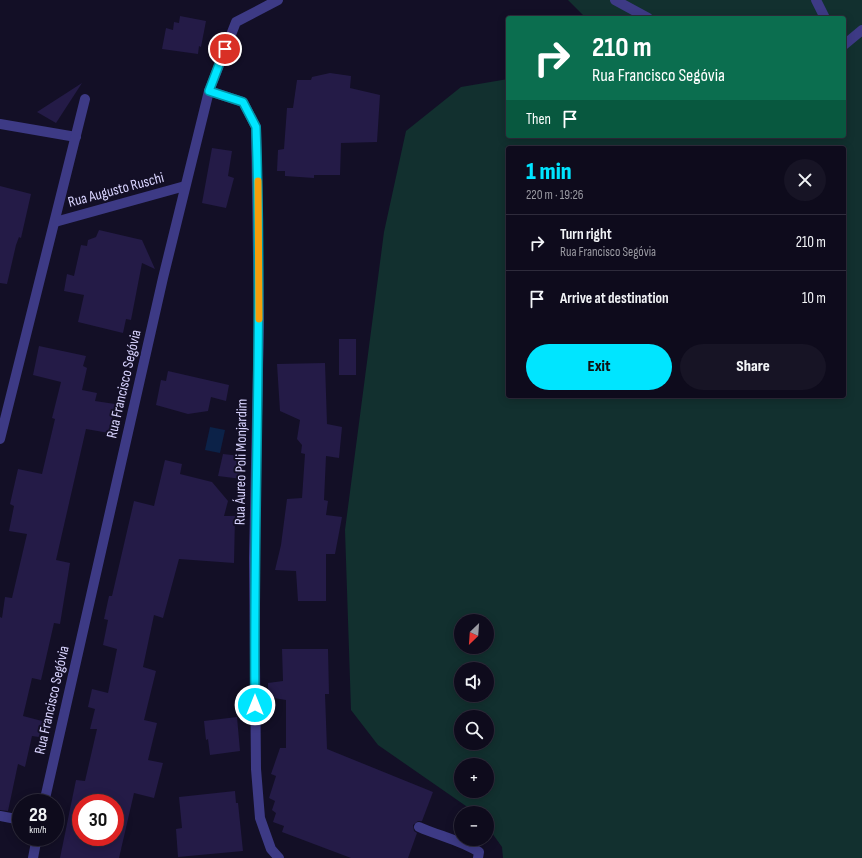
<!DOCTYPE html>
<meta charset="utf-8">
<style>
body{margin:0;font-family:"Sofia Sans Condensed",sans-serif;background:#171425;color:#f1f3f6;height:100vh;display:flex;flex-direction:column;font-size:15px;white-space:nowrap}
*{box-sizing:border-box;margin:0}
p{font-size:13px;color:#9b9ba3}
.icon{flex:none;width:22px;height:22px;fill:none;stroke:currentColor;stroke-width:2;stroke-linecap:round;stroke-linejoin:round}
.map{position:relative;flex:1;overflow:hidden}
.panel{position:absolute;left:506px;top:146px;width:340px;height:252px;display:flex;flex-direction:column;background:#0e0b1c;border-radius:4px;box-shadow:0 2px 10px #0003,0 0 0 1px #2e2b3b}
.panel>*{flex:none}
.hud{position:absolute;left:506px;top:16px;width:340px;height:122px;border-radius:4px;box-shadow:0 2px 10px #0003,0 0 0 1px #2e2b3b;background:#0b6e4f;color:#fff;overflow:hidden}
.needle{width:26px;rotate:205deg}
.tools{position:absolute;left:454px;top:614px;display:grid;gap:8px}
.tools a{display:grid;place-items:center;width:40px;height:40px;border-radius:50%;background:#0e0b1c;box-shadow:0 2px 10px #0003,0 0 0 1px #2e2b3b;font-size:20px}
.speed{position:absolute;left:12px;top:794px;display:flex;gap:8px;font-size:20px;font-weight:700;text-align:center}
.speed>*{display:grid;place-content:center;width:52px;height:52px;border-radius:50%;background:#0e0b1c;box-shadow:0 2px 10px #0003,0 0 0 1px #2e2b3b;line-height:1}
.speed small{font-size:10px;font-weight:400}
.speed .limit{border:6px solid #d22;background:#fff;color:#111}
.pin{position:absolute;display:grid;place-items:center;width:34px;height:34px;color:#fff;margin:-17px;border:2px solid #fff;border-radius:50%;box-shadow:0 1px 4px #0007}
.me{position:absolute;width:44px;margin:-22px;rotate:0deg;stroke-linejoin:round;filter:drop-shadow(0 0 3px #0008)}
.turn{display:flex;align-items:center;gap:14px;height:84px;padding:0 20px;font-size:18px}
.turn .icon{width:52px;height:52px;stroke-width:2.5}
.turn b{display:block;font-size:28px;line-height:34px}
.then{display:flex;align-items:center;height:38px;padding:0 20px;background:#0003;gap:8px;font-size:15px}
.round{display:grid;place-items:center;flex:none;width:42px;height:42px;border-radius:21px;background:#171425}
.head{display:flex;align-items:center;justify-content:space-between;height:68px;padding:0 20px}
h1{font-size:24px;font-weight:800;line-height:30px;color:#00e5ff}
.primary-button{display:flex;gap:8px;margin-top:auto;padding:8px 20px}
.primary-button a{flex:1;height:46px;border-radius:24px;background:#00e5ff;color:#111;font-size:16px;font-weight:800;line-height:46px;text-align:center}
.primary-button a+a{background:#171425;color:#f1f3f6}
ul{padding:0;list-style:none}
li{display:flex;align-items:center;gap:12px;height:56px;padding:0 20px;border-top:1px solid #2e2b3b}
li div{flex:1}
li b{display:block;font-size:15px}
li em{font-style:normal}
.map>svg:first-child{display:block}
.green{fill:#12302f;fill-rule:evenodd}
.water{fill:#0c2248}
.building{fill:#241b47;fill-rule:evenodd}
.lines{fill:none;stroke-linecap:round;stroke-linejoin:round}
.minor{stroke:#3d3a85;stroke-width:10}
.route-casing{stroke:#0095a6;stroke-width:10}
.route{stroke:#00e5ff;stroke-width:7}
.slow{stroke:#f59e0b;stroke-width:7}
.labels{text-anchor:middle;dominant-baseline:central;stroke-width:4;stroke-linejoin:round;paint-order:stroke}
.street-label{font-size:15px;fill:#d9d4ff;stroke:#130f26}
</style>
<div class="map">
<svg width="862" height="858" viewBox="0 0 862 858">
<rect width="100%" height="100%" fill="#130f26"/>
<path class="green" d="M568,0h294v858h-359l-1,-11 -15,-21v-13h-11l-98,-68 -27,-35 -6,-180 39,-298 22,-101 55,-44 47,-8v57h336v-118h-258zM508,148h336v248h-336zM461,621h26v26h-26zM461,669h26v26h-26zM461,717h26v26h-26zM461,765h26v26h-26z"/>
<path class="water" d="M210,427l15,3 -5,23 -15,-3z"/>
<g class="building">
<path d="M180,16l26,5 -5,26 -2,-1 -1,8 -36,-5 4,-21 7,2 1,-8 5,1z"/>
<path d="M330,73l21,3 -1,12 30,7 -3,47 -36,1 -1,32h-26v3l-29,-2v-5h-8l1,-21 6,-1 3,-41h6l4,-28h14l1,-3z"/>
<path d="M82,83l-26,40 -19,-11z"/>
<path d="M212,148l20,3 -4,25 6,2 -8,30 -24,-5z"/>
<path d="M0,186l31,8 -10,44 -2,-1 -3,8 -9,39 -7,-1z"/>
<path d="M99,230l43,10 13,29 -13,-6 -11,57 -5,-1 -3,14 -45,-11 6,-27 -20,-4 3,-17 7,2 7,-31 6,1 1,-6 8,-3z"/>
<rect x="339" y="339" width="17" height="36"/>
<path d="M39,346l47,10 -3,10 4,2 -5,22 15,3 -2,8 20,3 -6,29 -23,-4 -30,131 14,3 -10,61 -6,-1 -13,57 -9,-2 -9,38 19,5 -3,16 -7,-1 -7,31 -7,-3 -10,47 -8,-1v-193l2,1 3,-21 7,1 15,-64 -18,-3 5,-25 -4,-2 8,-35 24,5 13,-55 -3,-1 9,-36 -28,-7z"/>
<path d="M325,363l2,61 15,3 -3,31 -13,-2 -2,44 4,1 -2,14 16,2 -7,37h-9v47h-28l-2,-30 -21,-1 6,-25 6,-46 15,-1 3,-44 -4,-1 1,-8 -5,-6 3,-19 -20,-9 -3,-47z"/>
<path d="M168,371l61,14 -3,16 -15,-4 -3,14 -20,3 -32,-9 5,-25 5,1z"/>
<path d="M223,454l18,2 1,23 -24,-3z"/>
<path d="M165,460l17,4 -2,10 32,8 16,19 -4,15h11l-1,47 -55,-4 -16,59 -9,-3 -11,52 13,4 -12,49 13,3 -9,37 15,3 -9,35 -20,-5 -15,65h-59l16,-78 9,1 12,-52h-7l5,-20 -7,-2 4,-18 16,4 9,-44 -14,-4 5,-25 -4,-1 5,-23h3l22,-95 20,5zM81,803h34v34h-34z"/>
<path d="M282,649h46l1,45h-4l2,55 106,43 -11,29h-4l-5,4 1,6 3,2 -9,25h-57l-69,-26 2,-6 -11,-4 3,-9 -4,-3 3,-9 -6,-3 7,-22 -5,-2 9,-26h6v-48l-18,-3v-14l15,-2z"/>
<path d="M237,717l3,34 -30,4 -2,-16 -2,1 -2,-19z"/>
<path d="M235,791l1,12h2l5,48 -65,6 -2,-28 6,-1 -3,-31z"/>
</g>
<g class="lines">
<g class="minor">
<path d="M615,0l33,18"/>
<path d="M816,0l9,18"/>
<path d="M844,45l18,-15"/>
<path d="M209,91l34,11 13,25 3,196 -5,235 2,211 4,49 11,31 8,9"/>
<path d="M0,124l76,13"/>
<path d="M55,222l130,-36"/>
<path d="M0,439l85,-340"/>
<path d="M44,803l119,-525 46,-187 27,-69 42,-22"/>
<path d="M0,816l21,4"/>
<path d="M419,827c20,9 41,13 60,25l-1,6"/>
<path d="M33,858l4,-21"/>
</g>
</g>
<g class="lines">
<g class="route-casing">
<path id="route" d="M225,49l-16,42 34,11 13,25c7,193 -3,386 -1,578"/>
</g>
<use href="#route" class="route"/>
<path class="slow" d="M258,181l1,138"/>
</g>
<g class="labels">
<g class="street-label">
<text transform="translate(116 190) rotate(-15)">Rua Augusto Ruschi</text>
<text transform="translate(124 384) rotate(-77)">Rua Francisco Segóvia</text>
<text transform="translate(241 462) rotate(-89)">Rua Áureo Poli Monjardim</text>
<text transform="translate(52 700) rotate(-77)">Rua Francisco Segóvia</text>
</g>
</g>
</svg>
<div class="tools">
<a><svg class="needle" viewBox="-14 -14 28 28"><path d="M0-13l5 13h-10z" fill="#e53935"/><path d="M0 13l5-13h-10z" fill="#9b9ba3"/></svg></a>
<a><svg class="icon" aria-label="sound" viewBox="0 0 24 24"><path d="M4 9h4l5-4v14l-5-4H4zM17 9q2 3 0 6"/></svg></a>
<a><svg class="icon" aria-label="search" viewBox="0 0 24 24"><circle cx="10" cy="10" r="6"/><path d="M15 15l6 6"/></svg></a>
<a>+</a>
<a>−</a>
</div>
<div class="speed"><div>28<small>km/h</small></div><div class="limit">30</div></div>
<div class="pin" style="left:225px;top:49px;background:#d93025"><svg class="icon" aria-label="arrive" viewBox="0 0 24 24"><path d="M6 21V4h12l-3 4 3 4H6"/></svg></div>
<svg class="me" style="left:255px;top:705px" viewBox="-20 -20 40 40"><circle r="17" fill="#00e5ff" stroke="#fff" stroke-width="3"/><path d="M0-11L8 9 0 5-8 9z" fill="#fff"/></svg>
<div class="hud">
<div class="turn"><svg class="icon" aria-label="right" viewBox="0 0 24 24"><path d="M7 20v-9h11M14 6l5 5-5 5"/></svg><div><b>210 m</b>Rua Francisco Segóvia</div></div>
<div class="then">Then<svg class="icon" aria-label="arrive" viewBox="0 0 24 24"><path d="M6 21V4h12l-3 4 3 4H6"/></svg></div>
</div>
<section class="panel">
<div class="head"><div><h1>1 min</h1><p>220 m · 19:26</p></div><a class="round"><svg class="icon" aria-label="close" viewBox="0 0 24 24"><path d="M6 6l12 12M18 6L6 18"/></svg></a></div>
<ul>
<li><svg class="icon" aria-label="right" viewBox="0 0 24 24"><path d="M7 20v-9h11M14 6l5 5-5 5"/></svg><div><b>Turn right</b><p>Rua Francisco Segóvia</p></div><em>210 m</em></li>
<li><svg class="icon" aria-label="arrive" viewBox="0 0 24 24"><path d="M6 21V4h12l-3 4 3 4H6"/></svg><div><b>Arrive at destination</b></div><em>10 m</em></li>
</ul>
<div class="primary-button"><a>Exit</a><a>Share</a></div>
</section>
</div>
